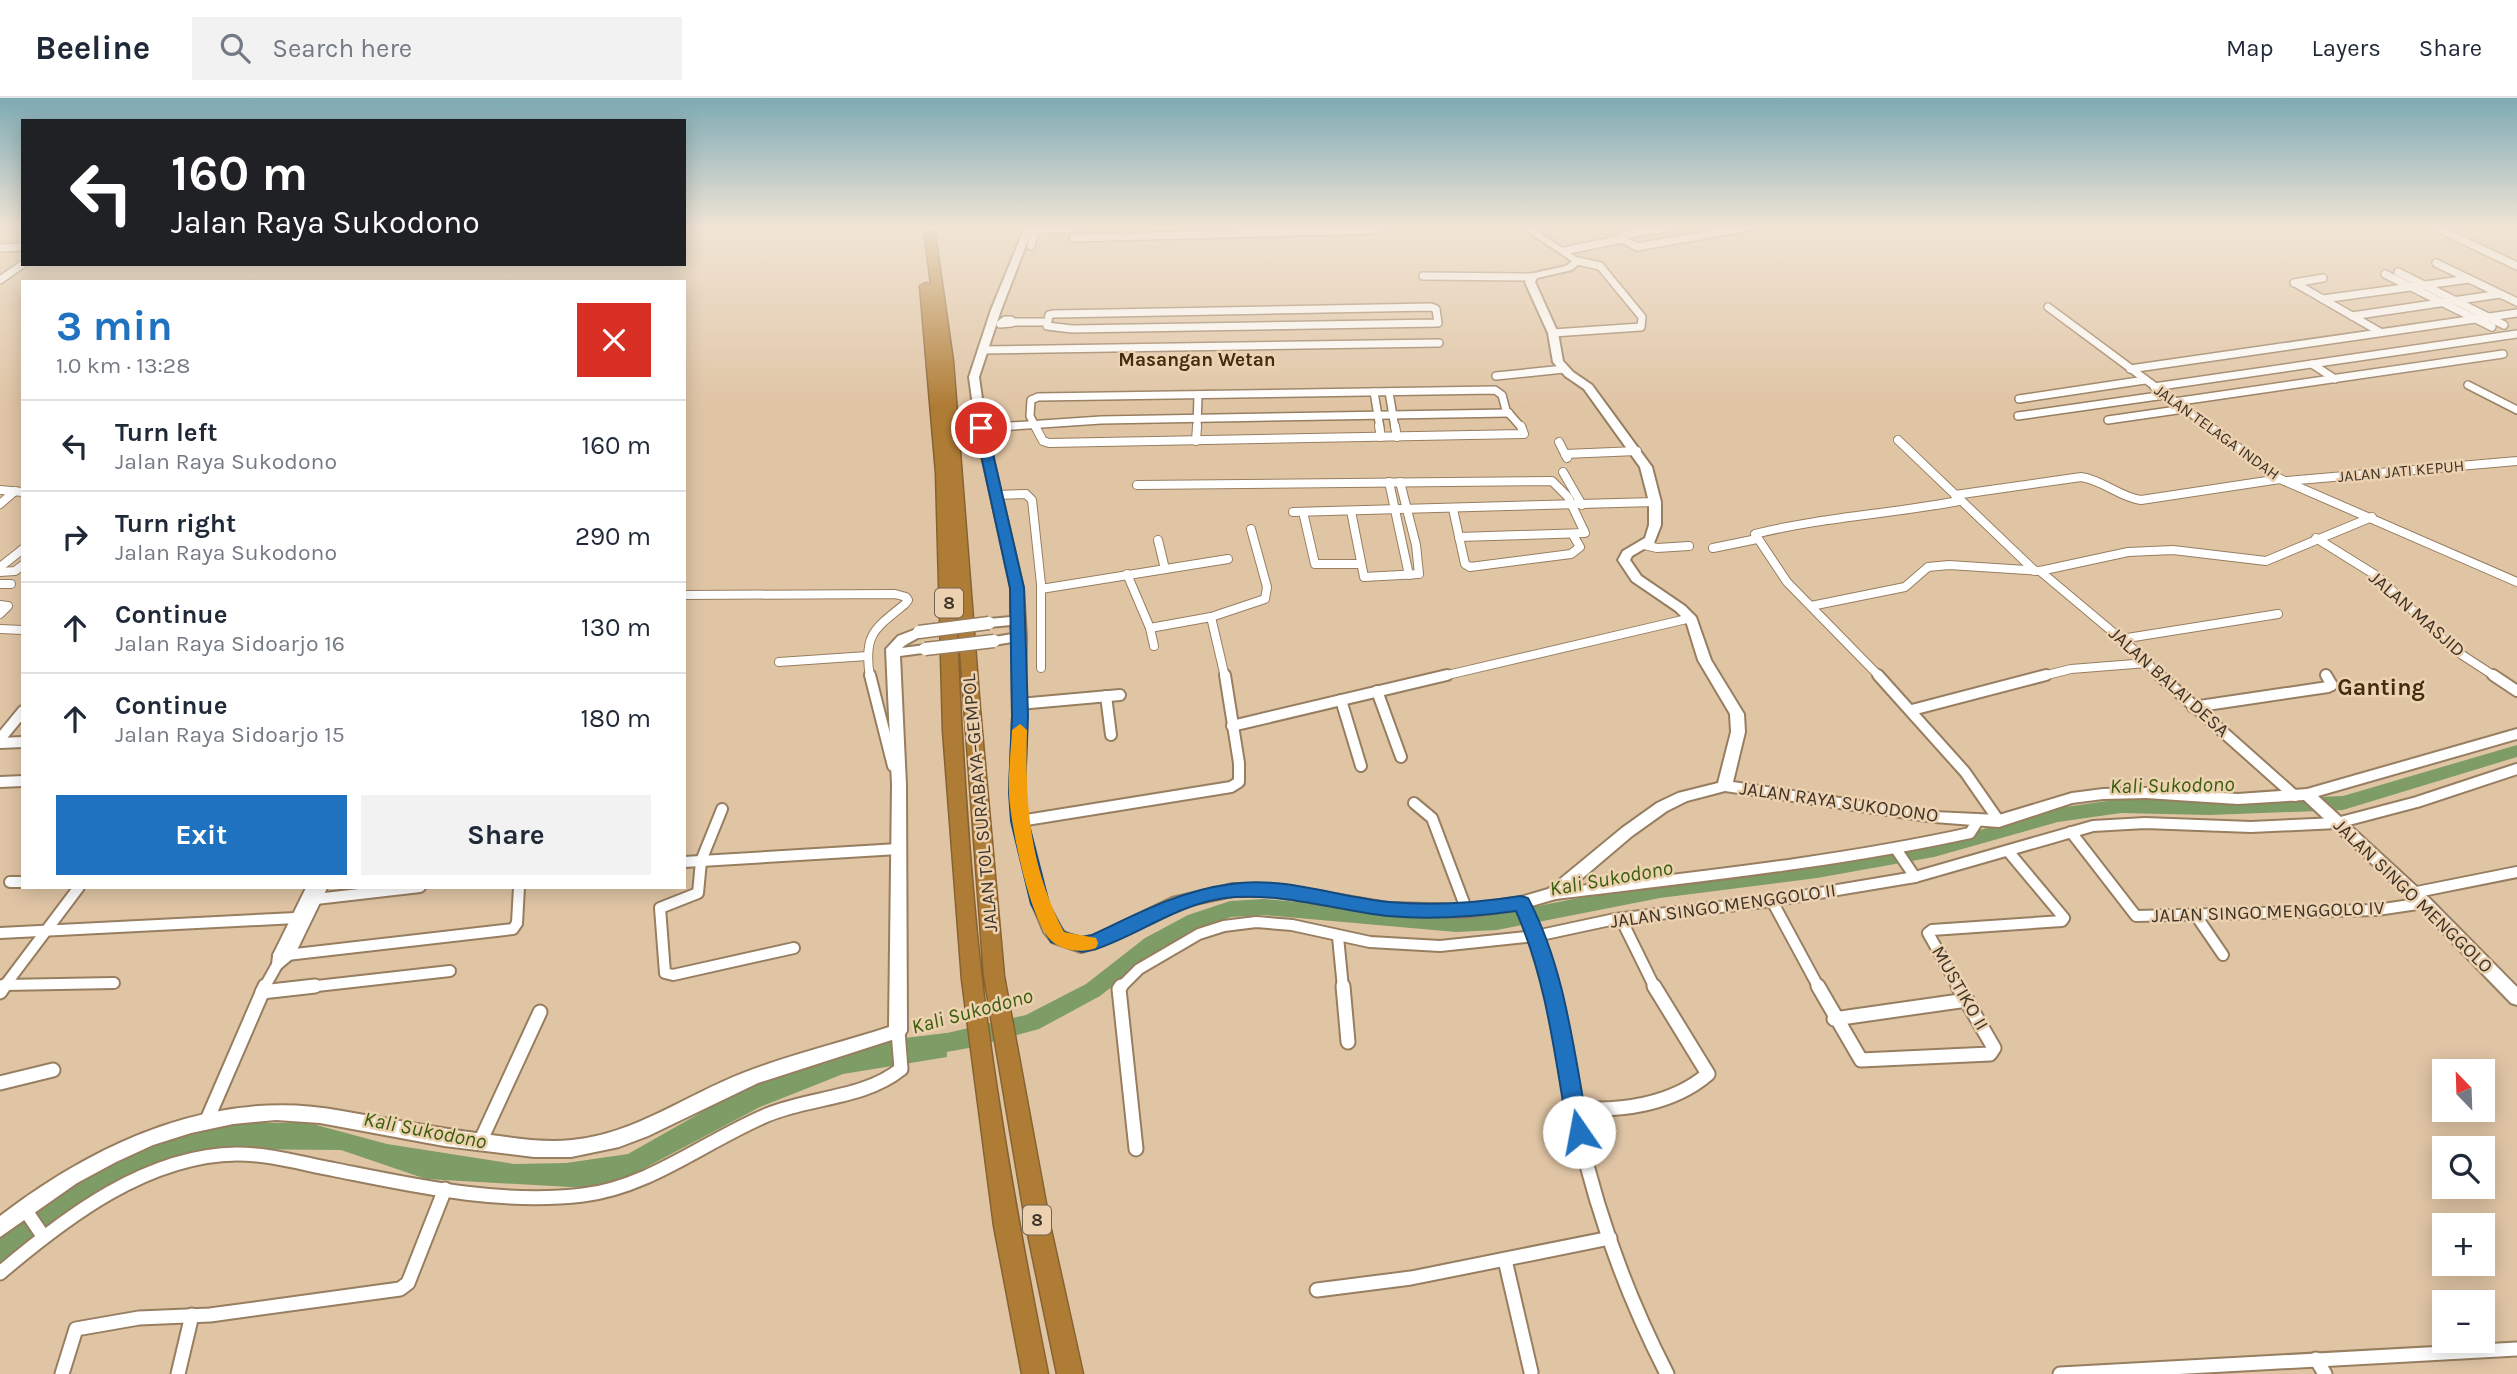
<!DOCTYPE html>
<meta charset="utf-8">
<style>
body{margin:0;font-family:Karla,sans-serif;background:#f2f2f3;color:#1f2937;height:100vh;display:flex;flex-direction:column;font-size:26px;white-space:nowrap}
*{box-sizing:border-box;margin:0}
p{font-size:23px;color:#747a83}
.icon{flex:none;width:38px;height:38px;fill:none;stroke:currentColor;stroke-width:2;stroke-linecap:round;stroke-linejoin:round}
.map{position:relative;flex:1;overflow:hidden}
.side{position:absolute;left:21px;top:182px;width:665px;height:609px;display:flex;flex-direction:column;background:#fff;border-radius:0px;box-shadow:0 4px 18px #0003}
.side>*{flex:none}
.guide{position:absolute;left:21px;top:21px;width:665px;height:147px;border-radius:0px;box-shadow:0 4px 18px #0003;background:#202124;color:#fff;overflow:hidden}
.needle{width:46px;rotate:337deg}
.tools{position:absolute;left:2432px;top:961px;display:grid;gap:14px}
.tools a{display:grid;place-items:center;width:63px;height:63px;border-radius:0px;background:#fff;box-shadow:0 4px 18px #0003;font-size:35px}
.pin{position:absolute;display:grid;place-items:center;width:60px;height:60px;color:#fff;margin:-30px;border:4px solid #fff;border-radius:50%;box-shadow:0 2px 7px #0007}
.me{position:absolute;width:77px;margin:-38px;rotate:348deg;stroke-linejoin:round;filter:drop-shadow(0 0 5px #0008)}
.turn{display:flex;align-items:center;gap:24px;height:147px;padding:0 35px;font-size:32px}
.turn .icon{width:91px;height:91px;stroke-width:2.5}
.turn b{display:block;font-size:49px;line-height:60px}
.round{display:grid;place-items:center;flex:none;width:74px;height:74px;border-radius:0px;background:#f2f2f3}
.overview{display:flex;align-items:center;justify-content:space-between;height:119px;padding:0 35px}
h1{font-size:42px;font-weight:700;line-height:52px;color:#1f72c0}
.primary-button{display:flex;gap:14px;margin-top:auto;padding:14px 35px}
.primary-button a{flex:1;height:80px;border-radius:0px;background:#1f72c0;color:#fff;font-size:28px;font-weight:700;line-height:80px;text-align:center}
.primary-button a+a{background:#f2f2f3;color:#1f2937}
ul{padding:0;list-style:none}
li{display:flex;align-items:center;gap:21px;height:91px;padding:0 35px;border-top:2px solid #e0e1e3}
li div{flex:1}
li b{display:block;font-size:26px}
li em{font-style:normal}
header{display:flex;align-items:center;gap:42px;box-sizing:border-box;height:98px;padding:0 35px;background:#fff;border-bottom:2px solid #e0e1e3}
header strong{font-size:33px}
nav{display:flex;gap:38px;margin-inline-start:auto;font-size:24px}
.search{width:490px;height:63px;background:#f2f2f3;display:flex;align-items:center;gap:18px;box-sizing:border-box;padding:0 24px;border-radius:0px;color:#747a83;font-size:26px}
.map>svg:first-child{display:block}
.water{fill:#7e9c65}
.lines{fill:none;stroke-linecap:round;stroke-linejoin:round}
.river{fill:#7e9c65;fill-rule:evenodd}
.street-far3-casing{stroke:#977e60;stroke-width:10}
.street-far2-casing{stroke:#977e60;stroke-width:10}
.street-far1-casing{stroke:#977e60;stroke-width:14}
.street-casing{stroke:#977e60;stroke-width:17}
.secondary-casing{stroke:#977e60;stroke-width:4}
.highway-casing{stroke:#876231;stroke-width:3}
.street-far3{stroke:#fff;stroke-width:7}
.street-far2{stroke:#fff;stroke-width:8}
.street-far1{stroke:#fff;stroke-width:10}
.street{stroke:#fff;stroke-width:13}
.secondary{fill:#fff;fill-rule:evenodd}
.highway{fill:#af7c36;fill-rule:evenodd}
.secondary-bridge-casing{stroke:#977e60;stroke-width:15;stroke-linecap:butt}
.secondary-bridge{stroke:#fff;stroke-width:12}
.route{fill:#1f72c0;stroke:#144a7d;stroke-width:2}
.slow{fill:#f59e0b}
.labels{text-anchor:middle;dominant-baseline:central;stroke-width:5;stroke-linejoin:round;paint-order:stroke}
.far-street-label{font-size:16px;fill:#3e3327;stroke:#edd2b2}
.shield{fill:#edd2b2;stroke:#726351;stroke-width:2}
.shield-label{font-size:18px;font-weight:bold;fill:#3e3327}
.far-quarter-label{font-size:19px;font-weight:bold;fill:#422d10;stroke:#edd2b2}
.street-label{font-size:19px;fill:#3e3327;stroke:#edd2b2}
.water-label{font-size:21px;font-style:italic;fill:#3a5e0b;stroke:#edd2b2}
.quarter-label{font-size:23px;font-weight:bold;fill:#422d10;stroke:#edd2b2}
</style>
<header>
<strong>Beeline</strong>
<div class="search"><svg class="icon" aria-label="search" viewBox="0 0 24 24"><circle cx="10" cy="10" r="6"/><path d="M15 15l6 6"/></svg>Search here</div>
<nav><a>Map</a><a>Layers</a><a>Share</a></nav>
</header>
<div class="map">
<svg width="2517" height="1276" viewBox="0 0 2517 1276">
<rect width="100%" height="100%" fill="#e0c5a5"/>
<path class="water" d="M946,935l1,24 -104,17 -83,33 -155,82 -179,-10 -85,-29 -114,-1 -54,11 -173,106v-33l69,-48 85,-42 84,-20h71l78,21 127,20 52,-1 62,-9 132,-75 145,-41z"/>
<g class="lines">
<path class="river" d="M2517,647v12l-174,53 -134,5 -88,-2 -63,9 -124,35 -117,21 -157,20 -163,32 -41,2 -192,-17 -33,2 -29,10 -43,23 -59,46 -61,33 -65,18 -49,9 -8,-2 -3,-7 3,-7 8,-2 101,-23 60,-31 59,-46 43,-23 42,-14 34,-2 192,17 41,-2 163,-32 157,-18 117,-21 124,-35 63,-9 88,2 134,-5z"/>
<g class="street-far3-casing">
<g id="street-far3">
<path d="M2435,129l82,39"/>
<path d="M1028,132l46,-2"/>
<path d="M1073,140l303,-8 5,-3"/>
<path d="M1622,141l15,8 112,-20"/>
<path d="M1031,148l5,-19"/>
<path d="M0,150l23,-1"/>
<path d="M1564,153l58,-12 -2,-3 52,-9"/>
<path d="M2436,165l81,39"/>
<path d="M2398,174l106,53"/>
<path d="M2385,176l107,53"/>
<path d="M1423,178l108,1"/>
<path d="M0,182l23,-16"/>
<path d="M2294,185l29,-5"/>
<path d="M2295,185l85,49"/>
<path d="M2323,201l146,-20"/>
<path d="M1431,209l5,2 2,14 -366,6 -25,-3 2,-11 5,-1z"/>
<path d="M2048,209l163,121"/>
<path d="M2352,218l148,-22"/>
<path d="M1005,222h6l1,3 -12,1z"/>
<path d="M1012,224h35"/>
<path d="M1553,235l88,-6 1,-10 -42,-51 -22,-5"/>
<path d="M982,252l457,-7"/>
<path d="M2312,266l23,15"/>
<path d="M2130,271l387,-56"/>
<path d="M1496,278l68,-7"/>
<path d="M2468,287l49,25"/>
<path d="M2154,289l363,-53"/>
<path d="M1374,294l6,36"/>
<path d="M1389,294l6,36"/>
<path d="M2019,301l126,-19"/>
<path d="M2174,304l329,-48"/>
<path d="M2018,318l147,-21"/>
<path d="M2108,322l76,-11"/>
<path d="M983,330l118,-8 408,-7"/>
<path d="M1036,330l-6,-12 1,-16 7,-3 457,-7 7,5 4,15 16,18"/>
<path d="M1197,330l1,-33"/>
</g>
</g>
<g class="street-far2-casing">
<g id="street-far2">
<path d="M1035,328l8,15 6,2 475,-9 -3,-8"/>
<path d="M1379,328l2,11"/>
<path d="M1395,328l2,11"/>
<path d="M2209,328l71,53 237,103"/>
<path d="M981,330l28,-2"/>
<path d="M1898,342l137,131"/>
<path d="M1196,343l1,-15"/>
<path d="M1559,344l8,16"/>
<path d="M1565,356l72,-3"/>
<path d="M1563,374l19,33"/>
<path d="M2287,383l230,-20"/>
<path d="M1389,384l20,93"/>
<path d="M1137,387l415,-4 16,16 17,36 -126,4"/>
<path d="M0,392l23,2"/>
<path d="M997,397l29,-1 6,6 9,84v84"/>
<path d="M1955,397l126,-18c22,3 38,20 60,23l139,-21"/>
<path d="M0,406l15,-13"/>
<path d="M1453,411l12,55 5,3 101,-13 9,-7 -7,-12"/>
<path d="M1351,413l13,66 55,-3 -3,-29 -16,-63"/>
<path d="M1293,414l362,-10"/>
<path d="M1303,414l12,52h45"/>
<path d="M2316,440l61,38 76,73 43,28"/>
<path d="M1158,442l7,29"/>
<path d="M1644,447l13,3 32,-2"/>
<path d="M1713,450l44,-9"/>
<path d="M0,469l23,-18"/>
<path d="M2040,473l93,78 28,28"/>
<path d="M0,474l15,-1 8,-6"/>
<path d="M1127,476l23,54 4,18"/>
<path d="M0,486h11"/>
<path d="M1041,491l187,-30"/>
<path d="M684,497l211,-1 11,3 2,3 -3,4c-31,25 -42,31 -35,73"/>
<path d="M0,507l8,1 -8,8"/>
<path d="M1811,508l94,-19 23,-20 21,-2 91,6 88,-19 45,-2 93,11 106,-44"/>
<path d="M1211,519l14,60"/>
<path d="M1150,530l61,-11 54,-18 2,-12 -16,-58"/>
<path d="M0,531l23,1"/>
<path d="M2121,541l157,-25"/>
<path d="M779,564l88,-6"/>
<path d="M1439,579l252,-59"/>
<path d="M1880,579l-93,-95 -32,-48c67,-17 136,-20 204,-33"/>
<path d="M2039,579l32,-8 76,-6"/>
</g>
</g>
<g class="street-far1-casing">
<g id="street-far1">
<path d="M870,577l23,91"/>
<path d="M1878,577l87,97 34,49"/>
<path d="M2159,577l136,121"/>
<path d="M2493,577l24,16"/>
<path d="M1377,593l24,66"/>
<path d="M1106,598l5,39"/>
<path d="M1341,602l20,66"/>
<path d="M1019,606l101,-9"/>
<path d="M2193,609l135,-20 4,-2 -6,-10"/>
<path d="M1912,612l134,-35"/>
<path d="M1232,628l215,-51"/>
<path d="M0,641l23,-28"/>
<path d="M0,645l23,-1"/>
<path d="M0,684l23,-1"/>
<path d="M1414,705l18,15 35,93"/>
<path d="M722,711l-21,52 -3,32 -38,15 5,65 8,2 121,-27"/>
<path d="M1020,723l211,-34 8,-5v-19l-14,-88"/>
<path d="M2071,734l65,84 241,-6 47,-7"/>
<path d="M1896,751l19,28"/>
<path d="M684,764l214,-13"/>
<path d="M10,784h13"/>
<path d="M312,789l-34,69 -1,9 12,-10 33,-68"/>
<path d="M2412,795l105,-21"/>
<path d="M1555,796c139,-17 278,-31 415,-61l7,-11"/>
<path d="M316,801l104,-12"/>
<path d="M1772,803l47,87"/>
<path d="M1521,805l31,85"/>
<path d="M2195,816l28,41"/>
<path d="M1621,821l34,69"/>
<path d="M517,825l2,-36"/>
<path d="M0,835l296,-15"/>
<path d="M1338,839l5,51"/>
<path d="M278,858l235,-27 4,-6"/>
<path d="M4,887l110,-2"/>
<path d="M3,890l76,-101"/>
<path d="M264,890l13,-23"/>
<path d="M299,890l151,-17"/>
<path d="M1120,890l19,-19 60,-35 25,-8 32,-4 36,3 78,17 70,4 96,-10 79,-17 157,-18 143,-24 178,-51 52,-3 106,4 86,-4 80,-21 100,-33"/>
<path d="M1959,890l-31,-55 4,-3 130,-9 2,-3 -56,-67"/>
</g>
</g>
<g class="street-casing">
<g id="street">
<path d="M1121,888l-2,3 17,160"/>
<path d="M1343,888l5,56"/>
<path d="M1551,888c13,47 16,95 27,142 19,86 49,168 89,246"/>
<path d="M1818,888l43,74 129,-6 4,-6 -36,-62"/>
<path d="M0,894l4,-6"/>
<path d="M262,894l53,-6"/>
<path d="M1834,921l133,-19"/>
<path d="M0,985l53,-13"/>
<path d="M1574,1010c45,4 98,-3 134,-34l-54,-88"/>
<path d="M207,1022l58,-134"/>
<path d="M480,1044l60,-130"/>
<path d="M24,1110l19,28"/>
<path d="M1505,1162l26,112"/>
<path d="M0,1175c66,-56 147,-118 237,-119 34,0 66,10 99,16 80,16 165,35 247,25 67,-8 122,-54 184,-80 42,-18 97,-16 134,-46l-3,-38"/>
<path d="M1317,1192l94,-12 199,-40"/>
<path d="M2316,1261l9,15"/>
<path d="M62,1276l14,-45 63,-11 71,-3 190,-26 8,-6 37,-94"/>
<path d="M178,1276l14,-59"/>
<path d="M2060,1276l457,-25"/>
</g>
</g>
<g class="secondary-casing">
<g id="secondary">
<path d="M1025,129h8l-32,83 -22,67 7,51 37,160 3,49 -2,154 3,30 21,82 9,21 7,8 8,4 9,2 12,-2 79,-38 61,-14h41l114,19 79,2 54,-8 27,-8 74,-61 35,-25 21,-10 40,-10 13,-51 -1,-18 -32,-54 -12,-39 -10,-10 -44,-30 -14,-21 5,-9 22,-13 4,-13v-23l-9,-35 -56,-78 -19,-13 -12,-14 -5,-29 -23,-51 5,-8 36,-8 6,-5 -51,-34h10l51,34 -10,9 -35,8 -2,4 23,51 5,28 10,11 19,13 60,82 9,35v23l-7,18 -22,13 -2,4 11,16 44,30 11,11 15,43 33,54 1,18 -12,50 201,30 65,3 73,-22 31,-4 43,-1 92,6 69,-5 210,-60v10l-199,57 112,103 87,88v18l-6,-2 -93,-96 -114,-107 -66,4 -92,-6 -43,1 -31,4 -73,24 -65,-5 -209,-31 -38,10 -20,10 -35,25 -73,62 -38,11 -54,8 -79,-2 -114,-19h-41l-52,11 -85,41 -15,4 -29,-10 -8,-10 -12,-29 -19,-82 -3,-30 3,-75 -1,-74 -18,3 -6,-4 1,-3 23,-4 -1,-9 -22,2 -6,-4 6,-4 22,-2v-29l-35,-160 -7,-51 22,-67z"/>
<path d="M919,530l5,1 1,3c-5,7 -16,9 -23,16l23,-3 7,4 -2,3 -30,4 6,129 1,246 -3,5 -146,47 -110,53 -29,11 -48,10h-37l-90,-11 -124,-23 -44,-3 -43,4 -42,9 -38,12 -37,17 -39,21 -77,54v-21c98,-75 217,-129 342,-105 53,9 104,19 157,25 24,3 49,7 73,4 63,-6 114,-45 171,-67 48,-19 98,-30 146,-46l3,-242 -6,-136 12,-13z"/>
</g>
</g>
<g class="highway-casing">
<path id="highway" d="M924,129h10l19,134 27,348 24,267 46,249 33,149h-26l-31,-149 -42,-249 -29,-393c5,133 12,266 27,398 16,132 40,263 66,393h-26l-28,-148 -32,-246 -19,-249 -7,-258 -16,-187 6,-3 5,2z"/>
</g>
<use href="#street-far3" class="street-far3"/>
<use href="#street-far2" class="street-far2"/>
<use href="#street-far1" class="street-far1"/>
<use href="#street" class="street"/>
<use href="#secondary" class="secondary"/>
<use href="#highway" class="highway"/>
<g class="secondary-bridge-casing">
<g id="secondary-bridge">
<path d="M919,534l70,-9"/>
<path d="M925,551l69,-8"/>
</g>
</g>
<use href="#secondary-bridge" class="secondary-bridge"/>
</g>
<linearGradient id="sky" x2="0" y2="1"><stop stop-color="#7daab4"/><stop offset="0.42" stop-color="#f1e5d6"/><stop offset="1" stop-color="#f1e5d6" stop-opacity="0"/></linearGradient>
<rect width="2517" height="308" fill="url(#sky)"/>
<path class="route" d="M981,326l6,4 37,160 4,128 -3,76 3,29 21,83 15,28 18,5 10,-2c47,-22 87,-44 139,-51 53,-8 106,13 158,18 45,4 88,1 132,-6l7,2c38,72 46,156 61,234l-3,7 -7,3 -8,-3 -3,-7c-13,-74 -21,-151 -52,-221 -43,6 -84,9 -128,5 -51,-6 -101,-22 -153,-19 -55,4 -91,36 -139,52l-14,3 -31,-10 -20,-38 -20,-83 -2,-29 3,-76 -2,-128 -35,-160z"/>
<path class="slow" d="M1020,626l7,6c-2,73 2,135 37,202l32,6 2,5 -2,5c-13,5 -31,3 -42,-5 -24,-17 -43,-118 -45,-148 -1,-22 2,-44 3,-65z"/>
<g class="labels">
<g class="far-street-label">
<text transform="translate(2217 334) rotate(36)">JALAN TELAGA INDAH</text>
<text transform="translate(2401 373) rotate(-5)">JALAN JATI KEPUH</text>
</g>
<g class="shield">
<rect x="935" y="490.5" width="28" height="29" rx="5"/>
<rect x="1023" y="1107.5" width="28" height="29" rx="5"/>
</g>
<g class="shield-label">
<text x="949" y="505">8</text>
<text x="1037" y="1122">8</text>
</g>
<g class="far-quarter-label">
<text x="1197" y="262">Masangan Wetan</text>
</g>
<g class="street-label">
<text transform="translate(2417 516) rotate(41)">JALAN MASJID</text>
<text transform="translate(2169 584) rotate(42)">JALAN BALAI DESA</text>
<text transform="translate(1839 704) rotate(8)">JALAN RAYA SUKODONO</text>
<text transform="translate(980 705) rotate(-95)">JALAN TOL SURABAYA–GEMPOL</text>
<text transform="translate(2413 798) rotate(44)">JALAN SINGO MENGGOLO</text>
<text transform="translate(1723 808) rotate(-8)">JALAN SINGO MENGGOLO II</text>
<text transform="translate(2268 814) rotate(-2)">JALAN SINGO MENGGOLO IV</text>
<text transform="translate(1960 890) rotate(60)">MUSTIKO II</text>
</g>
<g class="water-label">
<text transform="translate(2172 687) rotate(-1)">Kali Sukodono</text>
<text transform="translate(1611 780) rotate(-10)">Kali Sukodono</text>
<text transform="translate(972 913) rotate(-15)">Kali Sukodono</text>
<text transform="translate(425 1032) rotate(11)">Kali Sukodono</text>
</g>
<g class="quarter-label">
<text x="2381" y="589">Ganting</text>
</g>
</g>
</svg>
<div class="tools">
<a><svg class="needle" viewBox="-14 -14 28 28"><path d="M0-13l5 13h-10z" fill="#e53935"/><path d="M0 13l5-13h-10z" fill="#747a83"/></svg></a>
<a><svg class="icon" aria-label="search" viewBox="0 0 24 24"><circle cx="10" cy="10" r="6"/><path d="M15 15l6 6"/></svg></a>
<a>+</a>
<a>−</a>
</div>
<div class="pin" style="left:981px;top:330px;background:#d93025"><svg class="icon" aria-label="arrive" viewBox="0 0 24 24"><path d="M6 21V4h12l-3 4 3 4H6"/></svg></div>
<svg class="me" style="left:1579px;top:1034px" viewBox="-20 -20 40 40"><circle r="19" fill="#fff"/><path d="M0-13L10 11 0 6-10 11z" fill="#1f72c0"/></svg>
<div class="guide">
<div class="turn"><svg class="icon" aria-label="left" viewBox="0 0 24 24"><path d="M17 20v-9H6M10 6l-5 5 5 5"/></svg><div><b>160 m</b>Jalan Raya Sukodono</div></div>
</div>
<section class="side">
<div class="overview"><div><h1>3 min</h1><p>1.0 km · 13:28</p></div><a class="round" style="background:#d93025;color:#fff"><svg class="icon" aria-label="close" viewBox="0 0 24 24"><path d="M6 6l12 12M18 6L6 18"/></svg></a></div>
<ul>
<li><svg class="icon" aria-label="left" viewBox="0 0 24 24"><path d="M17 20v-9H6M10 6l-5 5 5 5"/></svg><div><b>Turn left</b><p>Jalan Raya Sukodono</p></div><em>160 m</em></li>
<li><svg class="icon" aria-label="right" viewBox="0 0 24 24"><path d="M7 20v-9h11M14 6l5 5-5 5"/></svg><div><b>Turn right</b><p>Jalan Raya Sukodono</p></div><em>290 m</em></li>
<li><svg class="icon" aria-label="ahead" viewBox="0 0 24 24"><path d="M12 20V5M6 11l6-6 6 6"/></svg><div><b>Continue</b><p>Jalan Raya Sidoarjo 16</p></div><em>130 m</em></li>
<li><svg class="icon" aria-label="ahead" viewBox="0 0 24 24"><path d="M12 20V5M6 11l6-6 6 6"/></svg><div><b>Continue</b><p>Jalan Raya Sidoarjo 15</p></div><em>180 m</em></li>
</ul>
<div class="primary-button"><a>Exit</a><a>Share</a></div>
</section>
</div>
